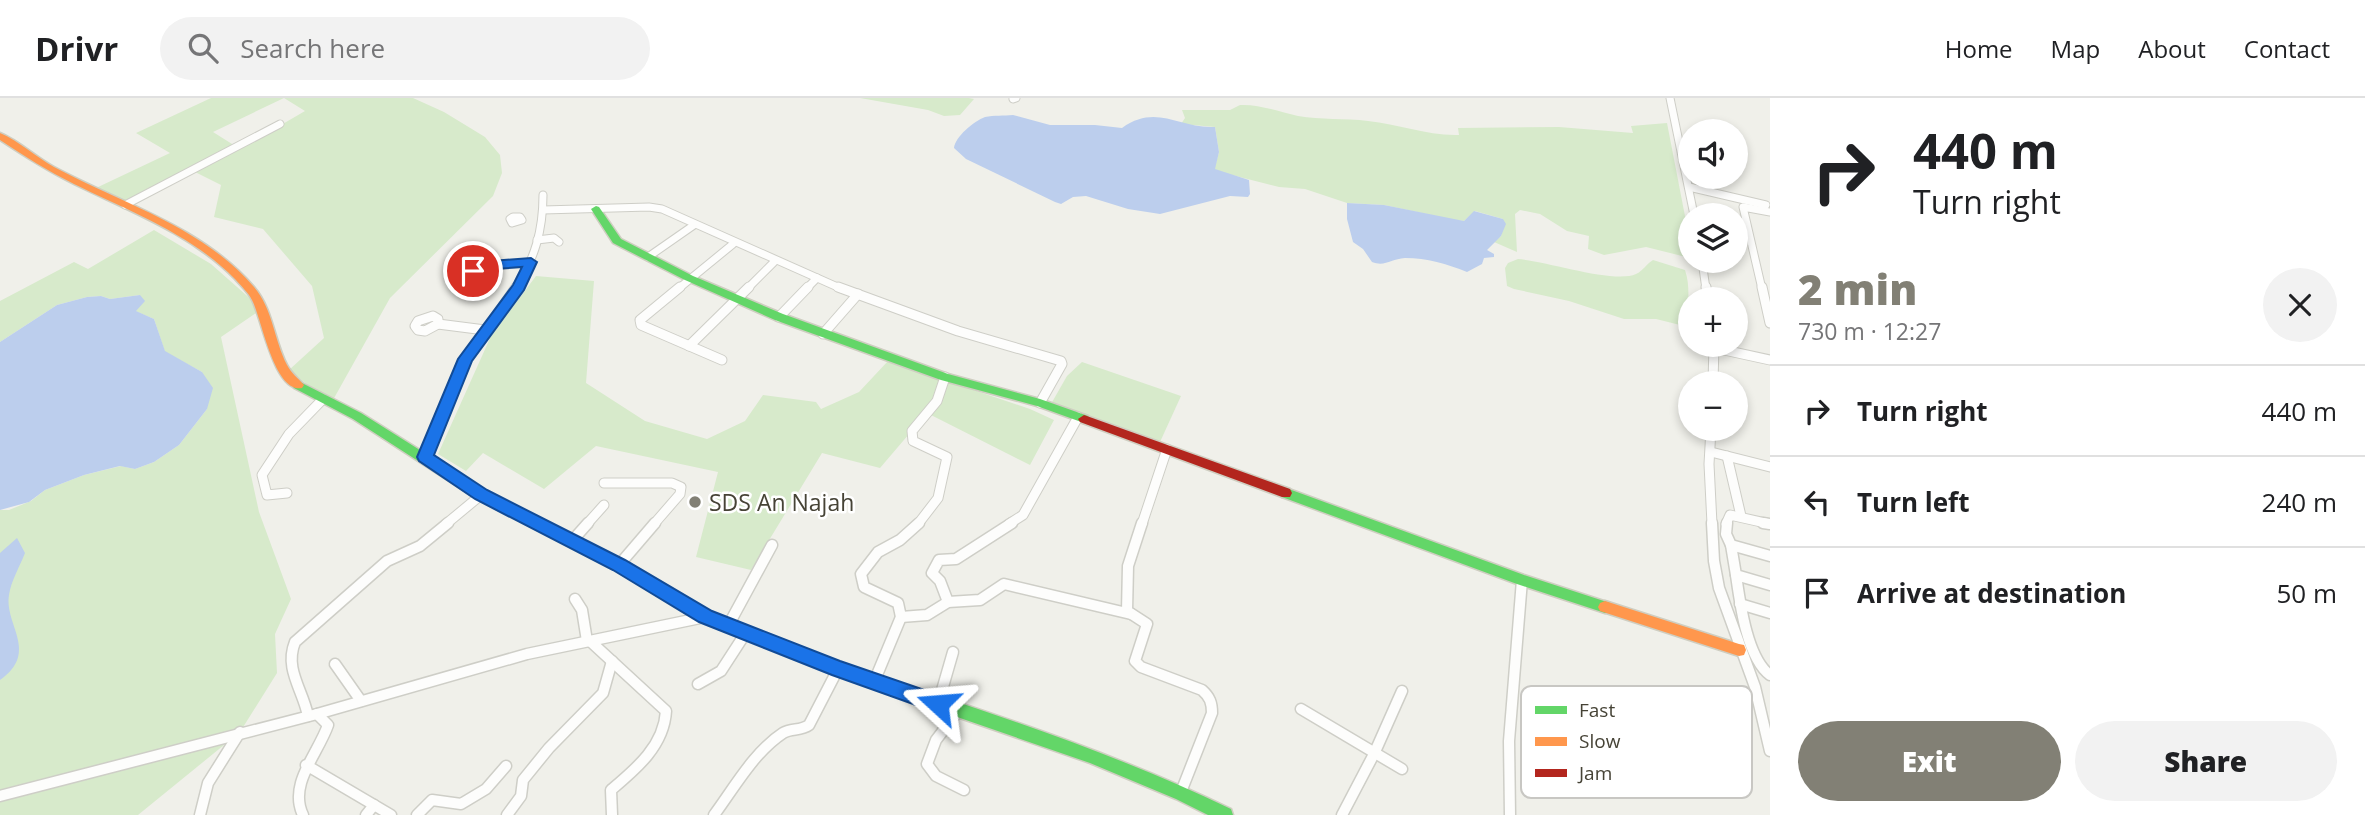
<!DOCTYPE html>
<meta charset="utf-8">
<style>
body{margin:0;font-family:"Open Sans",sans-serif;background:#f2f2f2;color:#202124;height:100vh;display:flex;flex-direction:column;font-size:26px;white-space:nowrap}
*{box-sizing:border-box;margin:0}
p{font-size:23px;color:#757577}
.icon{flex:none;width:38px;height:38px;fill:none;stroke:currentColor;stroke-width:2;stroke-linecap:round;stroke-linejoin:round}
.map{position:relative;flex:1;overflow:hidden}
.details{display:flex;flex-direction:column;background:#fff;width:595px}
.details>*{flex:none}
.banner{background:#fff;color:#202124;overflow:hidden}
.tools{position:absolute;left:1678px;top:21px;display:grid;gap:14px}
.tools a{display:grid;place-items:center;width:70px;height:70px;border-radius:50%;background:#fff;box-shadow:0 4px 10px #0003;font-size:35px}
.pin{position:absolute;display:grid;place-items:center;width:60px;height:60px;color:#fff;margin:-30px;border:4px solid #fff;border-radius:50%;box-shadow:0 2px 7px #0007}
.me{position:absolute;width:77px;margin:-38px;rotate:289deg;stroke-linejoin:round;filter:drop-shadow(0 0 5px #0008)}
.turn{display:flex;align-items:center;gap:24px;height:147px;padding:0 28px;font-size:32px}
.turn .icon{width:91px;height:91px;stroke-width:2.5}
.turn b{display:block;font-size:49px;line-height:60px}
.round{display:grid;place-items:center;flex:none;width:74px;height:74px;border-radius:37px;background:#f2f2f2}
.overview{display:flex;align-items:center;justify-content:space-between;height:119px;padding:0 28px}
h1{font-size:42px;font-weight:800;line-height:52px;color:#828075}
.cta{display:flex;gap:14px;margin-top:auto;padding:14px 28px}
.cta a{flex:1;height:80px;border-radius:42px;background:#828075;color:#fff;font-size:28px;font-weight:800;line-height:80px;text-align:center}
.cta a+a{background:#f2f2f2;color:#202124}
ul{padding:0;list-style:none}
li{display:flex;align-items:center;gap:21px;height:91px;padding:0 28px;border-top:2px solid #e0e0e0}
li div{flex:1}
li b{display:block;font-size:26px}
li em{font-style:normal}
header{display:flex;align-items:center;gap:42px;box-sizing:border-box;height:98px;padding:0 35px;background:#fff;border-bottom:2px solid #e0e0e0}
header strong{font-size:33px}
nav{display:flex;gap:38px;margin-inline-start:auto;font-size:24px}
.search{width:490px;height:63px;background:#f2f2f2;display:flex;align-items:center;gap:18px;box-sizing:border-box;padding:0 24px;border-radius:38px;color:#757577;font-size:26px}
main{display:flex;flex:1;min-height:0}
.map>svg:first-child{display:block}
.green{fill:#d7eacb;fill-rule:evenodd}
.water{fill:#bcceed}
.lines{fill:none;stroke-linecap:round;stroke-linejoin:round}
.street-far2-casing{stroke:#cecec7;stroke-width:9}
.street-far1-casing{stroke:#cecec7;stroke-width:11}
.street-casing{stroke:#cecec7;stroke-width:13}
.fast-casing{stroke:#cfcec1;stroke-width:3}
.slow-casing{stroke:#cfcec1;stroke-width:3}
.jam-casing{stroke:#cfcec1;stroke-width:3}
.street-far2{stroke:#fdfdfc;stroke-width:7}
.street-far1{stroke:#fdfdfc;stroke-width:9}
.street{stroke:#fdfdfc;stroke-width:10}
.fast{fill:#63d668;fill-rule:evenodd}
.slow{fill:#ff974d;fill-rule:evenodd}
.jam{fill:#b3261e;fill-rule:evenodd}
.route{fill:#1a73e8;stroke:#114b97;stroke-width:2}
.poi-dot{fill:#828075;stroke:#fff;stroke-width:2.5}
.labels{text-anchor:middle;dominant-baseline:central;stroke-width:5;stroke-linejoin:round;paint-order:stroke}
.poi-label{font-size:23px;fill:#464336;stroke:#fff;text-anchor:start}
.key{fill:#fff;stroke:#c8c7c3;stroke-width:2}
.key-label{font-size:19px;fill:#464336}
</style>
<header>
<strong>Drivr</strong>
<div class="search"><svg class="icon" aria-label="search" viewBox="0 0 24 24"><circle cx="10" cy="10" r="6"/><path d="M15 15l6 6"/></svg>Search here</div>
<nav><a>Home</a><a>Map</a><a>About</a><a>Contact</a></nav>
</header>
<main>
<div class="map">
<svg width="1770" height="717" viewBox="0 0 1770 717">
<rect width="100%" height="100%" fill="#f0f0ea"/>
<g class="green">
<path d="M211,0h202l31,14 41,25 15,18 2,18 -9,23 -103,102 -57,102 -23,-13 -21,-17 35,-32 -12,-52 -49,-57 -49,-12 7,-32 -26,-13 -61,33 -38,-17 74,-35 -34,-20zM284,0l21,13 -65,38 -27,-17z"/>
<path d="M860,0h109l5,1 -14,16 -16,1 -16,-6z"/>
<path d="M1240,7c19,-1 39,7 58,11 23,4 47,2 70,5 31,3 59,15 91,14l-1,-7 101,-1 74,6 -2,-7 36,-3 23,119v16l-44,-11 -42,8 -16,-6 1,-13 -22,-5 -27,-17 -20,-4 -5,4 2,38 -23,-10 7,-6 2,-17 -28,-8 -11,10 -9,-1 -71,-15 -37,-2 -42,-14 -26,-2 -59,-15 -6,-2 5,-18 -4,-25 -34,-3 4,-6 -3,-8h48z"/>
<path d="M154,132l57,34 51,45 -41,28 38,175 32,87 -16,35 2,39 -37,59 -102,83h-138v-305h9l22,-9 14,-11 39,-15 37,-9 14,3 19,-7 25,-17 28,-36 -5,-37 -37,-20 -11,-33 -19,-8 5,-16 -30,4 -9,-3 -14,1 -30,8 -57,37v-41l74,-39 14,7z"/>
<path d="M1518,161c29,2 96,25 118,15 7,-3 10,-10 17,-14l32,10c6,18 2,32 3,50l-8,5 -24,-6h-32l-55,-18 -55,-12 -7,-3 -2,-18 3,-5z"/>
<path d="M536,178l58,5 -8,102 59,38 62,18 38,-18 18,-26 53,7 5,7 38,-17 29,-31 142,48 24,11 -24,45 -103,-52 -47,55 -58,-15 -71,117 -55,-13 22,-85 -122,-26 -52,43 -61,-36 -17,18 -28,-17 53,-118z"/>
<path d="M1082,264l99,34 -21,46 -109,-38 16,-28z"/>
</g>
<g class="water">
<path d="M1013,17l37,10h45l27,3c35,-25 57,1 93,-1l4,25 -4,17 34,11 1,14 -2,3 -18,-1 -70,18 -32,-5 -42,-13 -13,1 -12,7 -6,-2 -89,-43 -12,-11c1,-11 20,-27 31,-31 9,-2 19,-1 28,-2z"/>
<path d="M1347,105l37,2 80,16 10,-10 29,8 3,5 -5,12 -14,14 7,4v3l-10,1 -2,6 -15,8c-20,-8 -40,-14 -62,-14 -14,1 -20,9 -33,4l-9,-13 -10,-7 -6,-23z"/>
<path d="M140,197l5,6 -9,10 18,8 11,32 37,21 11,16 -6,21 -28,36 -25,17 -19,7 -15,-3 -36,9 -39,15 -16,12 -29,8v-168l57,-37 30,-8 14,-1 9,3z"/>
<path d="M17,440l8,15c-5,13 -14,28 -16,42 -5,30 31,57 -9,85v-127z"/>
</g>
<g class="lines">
<g class="street-far2-casing">
<g id="street-far2">
<path d="M1670,0l24,117"/>
<path d="M1013,1l3,-1"/>
<path d="M1689,89l77,18"/>
<path d="M125,107l155,-81"/>
<path d="M543,112l106,-3 13,2 180,80"/>
<path d="M513,119h7l2,3 -10,3 -2,-4z"/>
<path d="M537,142l17,-2 5,4"/>
<path d="M648,159l46,-32"/>
<path d="M473,163l5,5 -5,5h-10l-3,-4z"/>
<path d="M1702,163l4,28"/>
<path d="M478,168l53,-3"/>
<path d="M515,191c20,-30 28,-59 28,-94"/>
<path d="M678,191l55,-45"/>
<path d="M747,191l27,-27"/>
<path d="M806,191l11,-11"/>
<path d="M1762,191l-19,-82 27,5"/>
</g>
</g>
<g class="street-far1-casing">
<g id="street-far1">
<path d="M680,189l-40,33 1,5 81,35"/>
<path d="M838,189l120,44 103,30 1,3 -22,39"/>
<path d="M1706,189l2,12"/>
<path d="M1762,189l8,36"/>
<path d="M433,218l5,3v5l-13,7 -7,-1 -3,-4 3,-5z"/>
<path d="M779,219l29,-30"/>
<path d="M438,226l47,6"/>
<path d="M823,236l35,-40"/>
<path d="M689,248l60,-59"/>
<path d="M1715,250l55,12"/>
<path d="M1713,285l1,-38"/>
<path d="M1711,331l-2,35 3,60"/>
<path d="M1711,354l59,15"/>
<path d="M1727,358l14,60"/>
<path d="M425,359l35,-88 56,-82"/>
<path d="M604,385h68l9,4 -1,7 -26,30"/>
<path d="M287,395l-20,2 -5,-20 27,-41 34,-35"/>
<path d="M446,426l35,-29"/>
<path d="M587,426l17,-19"/>
<path d="M918,426l20,-26 9,-41 -34,-16 -1,-10 25,-30 8,-24"/>
<path d="M1009,426l14,-9 55,-98"/>
<path d="M1142,426l25,-75"/>
<path d="M1726,426l4,-9 40,9"/>
</g>
</g>
<g class="street-casing">
<g id="street">
<path d="M1142,425l-14,43 -1,45 20,13 -12,37 6,6 61,23c8,7 10,13 10,23l-31,79"/>
<path d="M1712,425l2,38 5,27 36,99 15,64"/>
<path d="M1727,425l-1,11 5,11 39,11"/>
<path d="M1763,425l7,1"/>
<path d="M572,443l16,-18"/>
<path d="M1731,447l5,30 34,10"/>
<path d="M619,467l36,-42"/>
<path d="M1736,477c4,28 11,83 34,100"/>
<path d="M575,501l7,11 5,31"/>
<path d="M948,504l-8,-21 -8,-8 7,-13 17,-1 56,-36"/>
<path d="M1740,506l30,9"/>
<path d="M901,519l26,-2 21,-13 32,-2 24,-16 127,30"/>
<path d="M728,528l44,-81"/>
<path d="M590,543l76,70c-2,35 -30,58 -55,79l1,25"/>
<path d="M335,566l26,37"/>
<path d="M874,584l27,-65 -3,-14 -34,-16 -3,-13 17,-22 22,-12 19,-17"/>
<path d="M698,586l23,-13 24,-37"/>
<path d="M938,606l15,-52"/>
<path d="M1301,611l101,60"/>
<path d="M958,613l-22,29 -9,24 9,12 28,14"/>
<path d="M308,618c-5,-26 -24,-47 -13,-74l92,-81 33,-15 28,-23"/>
<path d="M306,667l85,50"/>
<path d="M0,698l317,-82 210,-60 178,-37"/>
<path d="M200,717l8,-32 32,-51"/>
<path d="M303,717c-15,-31 15,-61 25,-90l-11,-11"/>
<path d="M366,717l8,-10"/>
<path d="M417,717l15,-15 29,4 25,-15 20,-23"/>
<path d="M507,717l14,-19 2,-16 26,-32 54,-55 9,-32"/>
<path d="M714,717c20,-27 40,-63 69,-82 8,-5 18,-2 26,-8l29,-56"/>
<path d="M1342,717l32,-61 28,-63"/>
<path d="M1510,717l-1,-74 13,-161"/>
</g>
</g>
<g class="fast-casing">
<g id="fast">
<path d="M596,108l3,1 22,32 72,37 90,38 165,60 92,25 48,17 2,3 -6,4 -47,-17 -96,-26 -166,-60 -90,-40 -72,-37 -22,-34z"/>
<path d="M298,283l63,32 124,78 92,46 2,4 -2,4 -5,1 -5,-1 -90,-46 -124,-80 -59,-31 -2,-3z"/>
<path d="M1286,390l238,87 86,28 2,4 -2,4 -5,2 -88,-29 -235,-87 -2,-4 2,-4z"/>
<path d="M858,571c126,42 253,82 373,140l2,6h-25l-32,-16 -86,-36 -237,-82 -2,-5 2,-5z"/>
</g>
</g>
<g class="slow-casing">
<g id="slow">
<path d="M0,35c19,8 36,24 54,34 67,36 149,60 200,120 19,22 20,53 33,78 4,8 11,13 17,20l-2,3c-28,5 -40,-69 -50,-88 -4,-8 -11,-14 -17,-21 -44,-45 -106,-68 -161,-95 -26,-13 -50,-28 -74,-44z"/>
<path d="M1605,503l134,43 5,1 2,5 -2,5 -5,1 -139,-45 -2,-4 2,-4z"/>
</g>
</g>
<g class="jam-casing">
<g id="jam">
<path d="M1084,317l206,74 2,4 -2,4h-8l-202,-75 -2,-3z"/>
<path d="M572,438l52,25 86,52 153,58 2,5 -2,5 -5,2 -158,-62 -86,-52 -47,-24 -2,-4 2,-4z"/>
</g>
</g>
<use href="#street-far2" class="street-far2"/>
<use href="#street-far1" class="street-far1"/>
<use href="#street" class="street"/>
<use href="#fast" class="fast"/>
<use href="#slow" class="slow"/>
<use href="#jam" class="jam"/>
</g>
<path class="route" d="M531,160l6,4 -13,28 -52,71 -38,94 53,35 138,70 87,51 128,50 105,36 3,7 -3,6 -7,3 -106,-38 -133,-53 -86,-52 -138,-71 -56,-38 -2,-4 41,-98 55,-74 9,-18 -41,3 -8,5 -7,-4 12,-9z"/>
<circle class="poi-dot" cx="695" cy="404" r="7"/>
<g class="labels">
<g class="poi-label">
<text x="709" y="404">SDS An Najah</text>
</g>
</g>
<rect x="1521" y="588" width="231" height="112" rx="10" class="key"/>
<rect x="1535" y="608" width="32" height="8" fill="#63d668"/>
<rect x="1535" y="639" width="32" height="9" fill="#ff974d"/>
<rect x="1535" y="671" width="32" height="8" fill="#b3261e"/>
<g class="key-label">
<text x="1579" y="619">Fast</text>
<text x="1579" y="650">Slow</text>
<text x="1579" y="682">Jam</text>
</g>
</svg>
<div class="tools">
<a><svg class="icon" aria-label="sound" viewBox="0 0 24 24"><path d="M4 9h4l5-4v14l-5-4H4zM17 9q2 3 0 6"/></svg></a>
<a><svg class="icon" aria-label="layers" viewBox="0 0 24 24"><path d="M12 4l9 5-9 5-9-5zM3 14l9 5 9-5"/></svg></a>
<a>+</a>
<a>−</a>
</div>
<div class="pin" style="left:473px;top:173px;background:#d93025"><svg class="icon" aria-label="arrive" viewBox="0 0 24 24"><path d="M6 21V4h12l-3 4 3 4H6"/></svg></div>
<svg class="me" style="left:938px;top:606px" viewBox="-20 -20 40 40"><path d="M0-17L14 15 0 8-14 15z" fill="#1a73e8" stroke="#fff" stroke-width="4"/></svg>
</div>
<section class="details">
<div class="banner">
<div class="turn"><svg class="icon" aria-label="right" viewBox="0 0 24 24"><path d="M7 20v-9h11M14 6l5 5-5 5"/></svg><div><b>440 m</b>Turn right</div></div>
</div>
<div class="overview"><div><h1>2 min</h1><p>730 m · 12:27</p></div><a class="round"><svg class="icon" aria-label="close" viewBox="0 0 24 24"><path d="M6 6l12 12M18 6L6 18"/></svg></a></div>
<ul>
<li><svg class="icon" aria-label="right" viewBox="0 0 24 24"><path d="M7 20v-9h11M14 6l5 5-5 5"/></svg><div><b>Turn right</b></div><em>440 m</em></li>
<li><svg class="icon" aria-label="left" viewBox="0 0 24 24"><path d="M17 20v-9H6M10 6l-5 5 5 5"/></svg><div><b>Turn left</b></div><em>240 m</em></li>
<li><svg class="icon" aria-label="arrive" viewBox="0 0 24 24"><path d="M6 21V4h12l-3 4 3 4H6"/></svg><div><b>Arrive at destination</b></div><em>50 m</em></li>
</ul>
<div class="cta"><a>Exit</a><a>Share</a></div>
</section>
</main>
